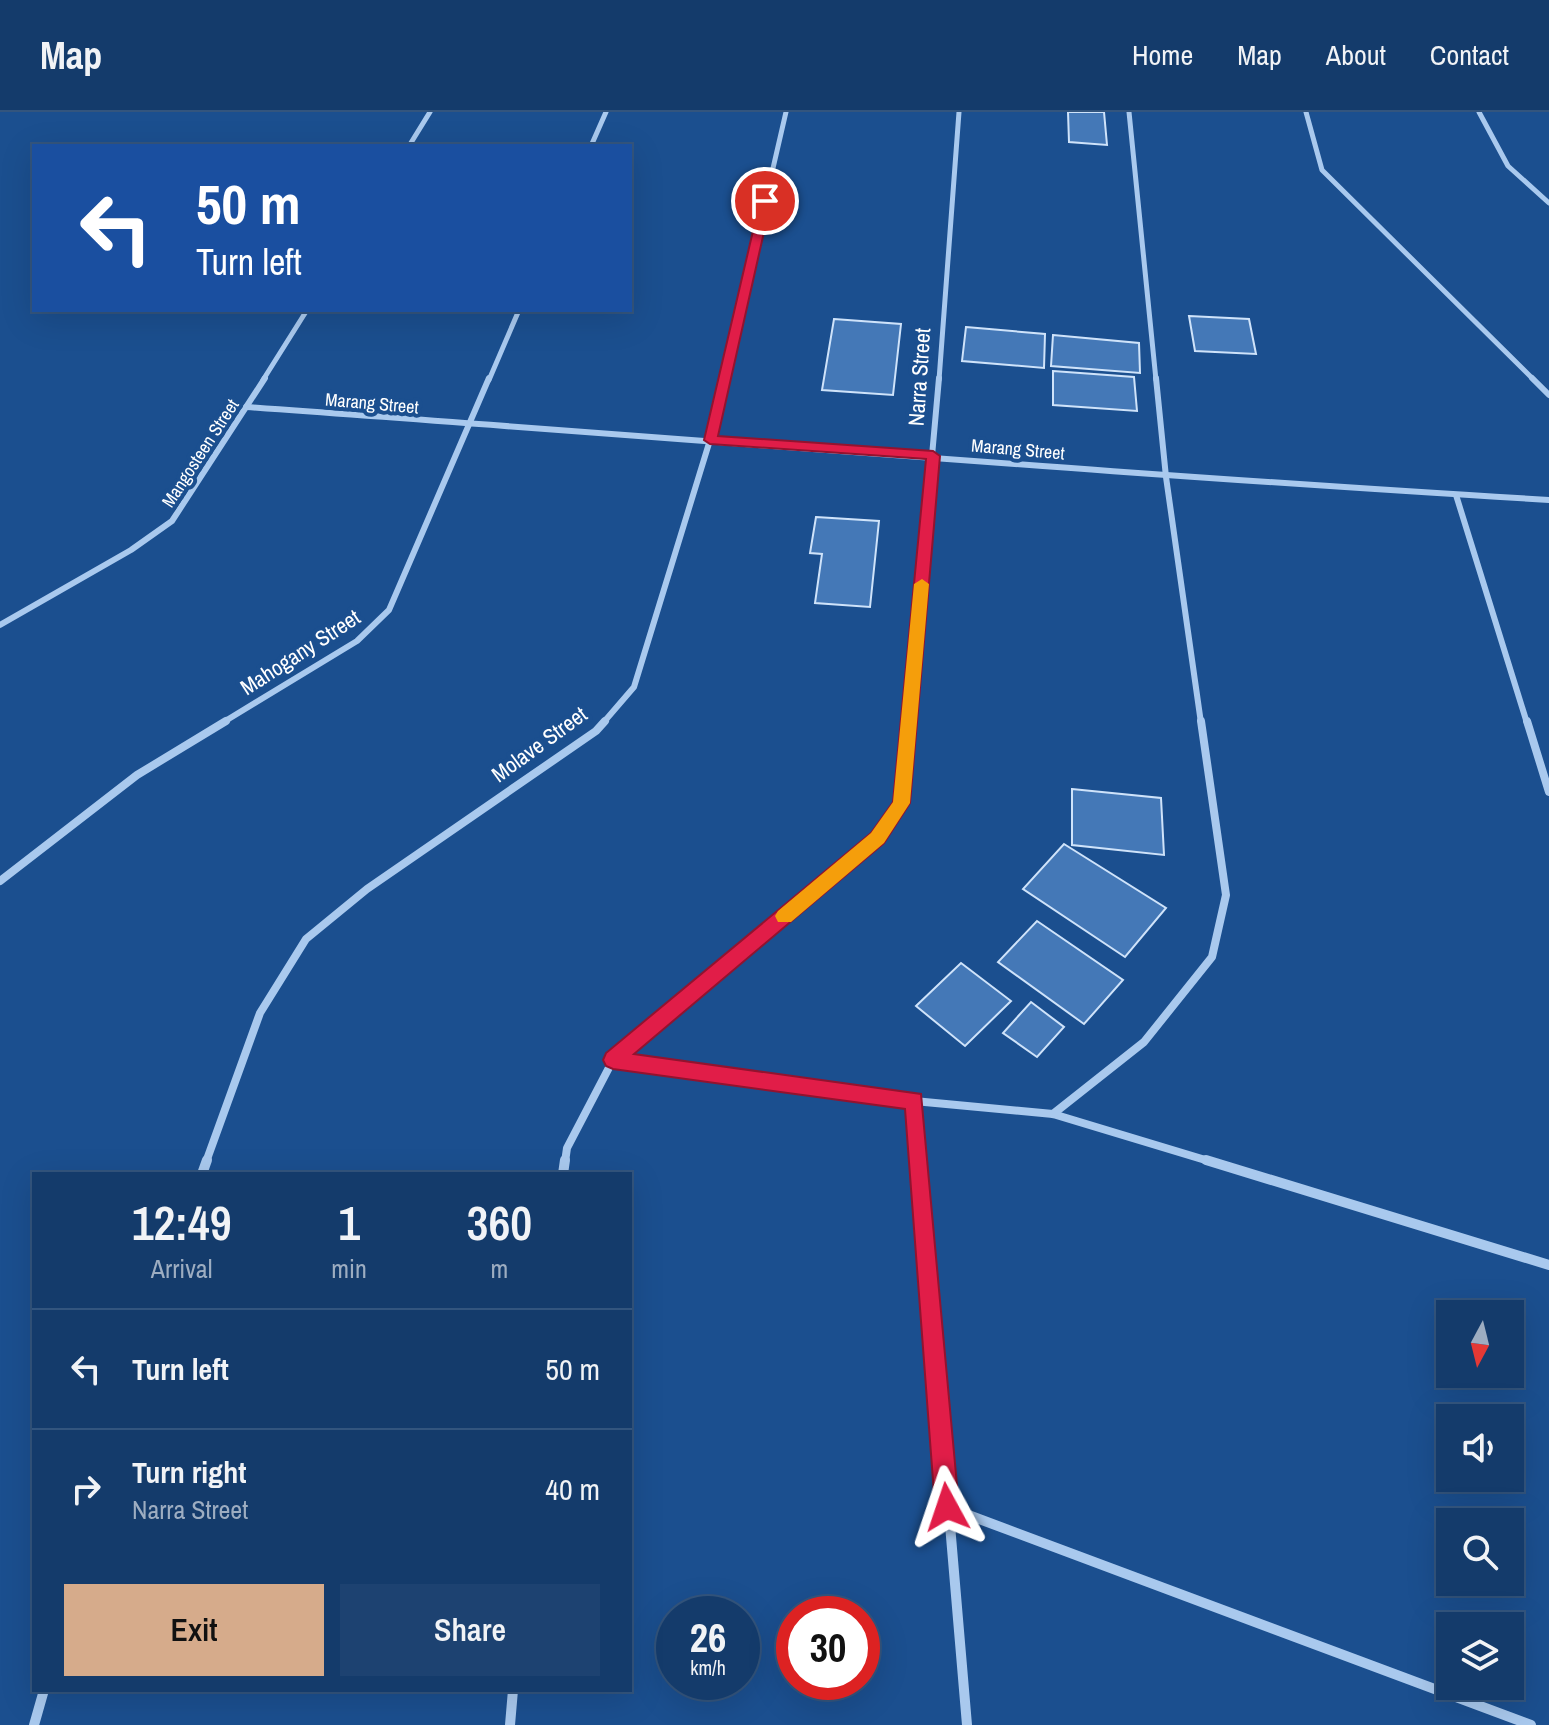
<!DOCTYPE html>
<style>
body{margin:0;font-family:"Archivo Narrow",sans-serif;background:#1d4271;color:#f1f3f6;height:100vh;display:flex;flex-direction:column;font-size:30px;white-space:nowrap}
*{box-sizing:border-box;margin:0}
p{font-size:26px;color:#9dadc1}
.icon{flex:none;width:44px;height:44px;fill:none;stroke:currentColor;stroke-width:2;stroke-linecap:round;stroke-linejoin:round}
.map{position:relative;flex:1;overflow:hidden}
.panel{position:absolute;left:32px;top:1060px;width:600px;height:520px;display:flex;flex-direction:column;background:#143b6b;border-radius:0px;box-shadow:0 8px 32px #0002,0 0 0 2px #33557e}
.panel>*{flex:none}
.guide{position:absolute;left:32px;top:32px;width:600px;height:168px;border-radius:0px;box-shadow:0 8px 32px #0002,0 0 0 2px #33557e;background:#1a4fa0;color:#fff;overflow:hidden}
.needle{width:52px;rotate:187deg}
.controls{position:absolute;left:1436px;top:1188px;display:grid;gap:16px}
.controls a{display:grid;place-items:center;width:88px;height:88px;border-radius:0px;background:#143b6b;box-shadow:0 8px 32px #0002,0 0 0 2px #33557e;font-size:40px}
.speed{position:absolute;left:656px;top:1484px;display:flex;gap:16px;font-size:40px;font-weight:700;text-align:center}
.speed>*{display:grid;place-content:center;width:104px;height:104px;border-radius:50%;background:#143b6b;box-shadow:0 8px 32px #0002,0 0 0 2px #33557e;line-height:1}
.speed small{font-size:20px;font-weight:400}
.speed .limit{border:12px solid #d22;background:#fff;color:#111}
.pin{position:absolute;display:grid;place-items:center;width:68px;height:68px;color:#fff;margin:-34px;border:4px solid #fff;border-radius:50%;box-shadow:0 2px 8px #0007}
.me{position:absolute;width:88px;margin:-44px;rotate:355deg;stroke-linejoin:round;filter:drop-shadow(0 0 6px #0008)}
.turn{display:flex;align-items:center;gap:28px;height:168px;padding:0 32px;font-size:36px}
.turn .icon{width:104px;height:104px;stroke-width:2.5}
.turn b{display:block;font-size:56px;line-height:68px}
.eta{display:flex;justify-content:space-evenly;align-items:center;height:136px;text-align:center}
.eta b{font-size:48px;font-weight:600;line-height:56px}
.cta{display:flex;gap:16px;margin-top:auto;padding:16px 32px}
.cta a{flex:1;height:92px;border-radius:0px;background:#d6ab8b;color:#111;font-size:32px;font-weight:600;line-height:92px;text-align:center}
.cta a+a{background:#1d4271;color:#f1f3f6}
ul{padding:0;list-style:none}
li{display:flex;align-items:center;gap:24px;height:120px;padding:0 32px;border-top:2px solid #33557e}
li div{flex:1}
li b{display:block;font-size:30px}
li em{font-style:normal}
header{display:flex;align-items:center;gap:48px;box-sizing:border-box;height:112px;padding:0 40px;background:#143b6b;border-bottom:2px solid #33557e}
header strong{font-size:38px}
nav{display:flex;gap:44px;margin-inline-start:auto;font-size:28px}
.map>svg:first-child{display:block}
.building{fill:#4478b7;stroke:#cfe3fa;stroke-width:2}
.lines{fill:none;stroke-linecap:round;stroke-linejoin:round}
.street-far3{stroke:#a9c9ee;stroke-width:5}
.street-far2{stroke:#a9c9ee;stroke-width:6}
.street-far1{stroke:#a9c9ee;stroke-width:8}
.street{stroke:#a9c9ee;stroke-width:10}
.route{fill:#e11d48;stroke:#92132f;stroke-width:2}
.slow{fill:#f59e0b}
.labels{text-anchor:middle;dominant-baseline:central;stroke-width:8;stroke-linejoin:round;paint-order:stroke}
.far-street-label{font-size:18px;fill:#fff;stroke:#1b4f8f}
.street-label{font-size:22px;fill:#fff;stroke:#1b4f8f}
</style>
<header>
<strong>Map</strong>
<nav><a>Home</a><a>Map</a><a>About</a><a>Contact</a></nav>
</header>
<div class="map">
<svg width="1549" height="1613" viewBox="0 0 1549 1613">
<rect width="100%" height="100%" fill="#1b4f8f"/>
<g class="building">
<path d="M1068,0h36l3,33 -38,-3z"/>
<path d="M1189,204l60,3 7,35 -61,-3z"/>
<path d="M834,207l67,5 -8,71 -71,-5z"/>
<path d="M966,215l79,7 -1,34 -82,-7z"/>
<path d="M1053,223l86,8 1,30 -89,-7z"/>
<path d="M1053,259l81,6 3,34 -84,-6z"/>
<path d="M816,405l63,4 -9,86 -55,-4 7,-49 -12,-1z"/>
<path d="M1072,677l89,9 3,57 -92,-10z"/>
<path d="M1064,732l102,64 -41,49 -102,-68z"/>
<path d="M1037,809l86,59 -39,44 -86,-62z"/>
<path d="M961,851l50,38 -46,45 -49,-40z"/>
<path d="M1031,890l33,25 -27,30 -34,-24z"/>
</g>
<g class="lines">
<g class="street-far3">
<path d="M1129,0l27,268"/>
<path d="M1306,0l16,58 212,210"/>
<path d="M1479,0l29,54 41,37"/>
<path d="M409,34l21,-34"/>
<path d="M591,34l15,-34"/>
<path d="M263,268l44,-70"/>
<path d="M489,268l30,-70"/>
<path d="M724,268l62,-268"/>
<path d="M939,268l20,-268"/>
</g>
<g class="street-far2">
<path d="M1156,266l10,99 35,246"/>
<path d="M1532,266l17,17"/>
<path d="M246,295c434,31 868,67 1303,93"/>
<path d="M1456,383l71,228"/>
<path d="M0,513l131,-75 41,-29 93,-143"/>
<path d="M222,611l135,-82 32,-31 100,-232"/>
<path d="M603,611l31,-36 76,-247 14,-62"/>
<path d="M908,611l31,-345"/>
</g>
<g class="street-far1">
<path d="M1527,609l22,71"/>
<path d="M0,769l137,-106 89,-54"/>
<path d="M613,948l301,41 139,13 159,48"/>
<path d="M914,989l5,61"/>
<path d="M1053,1002l91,-72 68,-85 14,-62 -25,-174"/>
<path d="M206,1050l54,-149 46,-74 61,-50 229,-158 9,-10"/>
<path d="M565,1050l2,-14 46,-88 264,-222 24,-35 8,-82"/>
</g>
<g class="street">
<path d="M919,1048l48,565"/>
<path d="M1206,1048l343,105"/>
<path d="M202,1062l5,-14"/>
<path d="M563,1062l2,-14"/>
<path d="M947,1395l584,218"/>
<path d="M34,1613l10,-35"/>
<path d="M510,1613l3,-35"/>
</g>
</g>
<path class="route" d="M765,86l6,3 -53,235 215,15 7,5 -30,347 -26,40 -250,211 287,40 38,413 -3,9 -9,3 -8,-3 -4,-9 -30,-398 -292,-40 -7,-3 -3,-6 3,-7 265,-220 22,-31 33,-343 -216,-15 -6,-4 56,-239z"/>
<path class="slow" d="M922,467l7,5 -19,219 -26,40 -93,79h-13l-3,-6 3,-5 93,-78 22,-31 21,-218z"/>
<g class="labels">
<g class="far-street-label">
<text transform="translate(372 291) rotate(5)">Marang Street</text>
<text transform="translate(1018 337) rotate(5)">Marang Street</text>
<text transform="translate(200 341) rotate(-57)">Mangosteen Street</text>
</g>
<g class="street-label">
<text transform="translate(919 265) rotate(-86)">Narra Street</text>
<text transform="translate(300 540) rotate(-33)">Mahogany Street</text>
<text transform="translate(539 632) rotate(-36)">Molave Street</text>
</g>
</g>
</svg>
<div class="controls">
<a><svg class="needle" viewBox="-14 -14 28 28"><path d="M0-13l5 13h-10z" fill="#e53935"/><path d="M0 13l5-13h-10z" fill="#9dadc1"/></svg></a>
<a><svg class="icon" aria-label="sound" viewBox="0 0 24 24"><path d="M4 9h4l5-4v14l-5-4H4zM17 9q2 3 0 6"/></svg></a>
<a><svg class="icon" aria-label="search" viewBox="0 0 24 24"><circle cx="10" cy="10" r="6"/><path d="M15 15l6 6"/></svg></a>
<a><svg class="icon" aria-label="layers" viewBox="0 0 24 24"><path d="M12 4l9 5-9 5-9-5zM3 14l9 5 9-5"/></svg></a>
</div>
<div class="speed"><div>26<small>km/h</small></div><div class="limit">30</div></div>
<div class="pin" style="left:765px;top:89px;background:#d93025"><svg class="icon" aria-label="arrive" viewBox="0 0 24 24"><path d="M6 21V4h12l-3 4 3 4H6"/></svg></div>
<svg class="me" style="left:947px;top:1395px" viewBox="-20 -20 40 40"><path d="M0-17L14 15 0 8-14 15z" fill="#e11d48" stroke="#fff" stroke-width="4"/></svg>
<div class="guide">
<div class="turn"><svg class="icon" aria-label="left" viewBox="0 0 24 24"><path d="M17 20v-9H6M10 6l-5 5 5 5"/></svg><div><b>50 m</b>Turn left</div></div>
</div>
<section class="panel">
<div class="eta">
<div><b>12:49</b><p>Arrival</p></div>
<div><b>1</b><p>min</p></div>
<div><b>360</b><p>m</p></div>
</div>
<ul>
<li><svg class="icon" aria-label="left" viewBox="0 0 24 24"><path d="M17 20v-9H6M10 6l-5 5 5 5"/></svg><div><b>Turn left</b></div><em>50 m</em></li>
<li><svg class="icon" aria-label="right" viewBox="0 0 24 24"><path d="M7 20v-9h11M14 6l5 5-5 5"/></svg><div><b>Turn right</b><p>Narra Street</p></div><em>40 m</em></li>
</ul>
<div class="cta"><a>Exit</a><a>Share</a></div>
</section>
</div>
